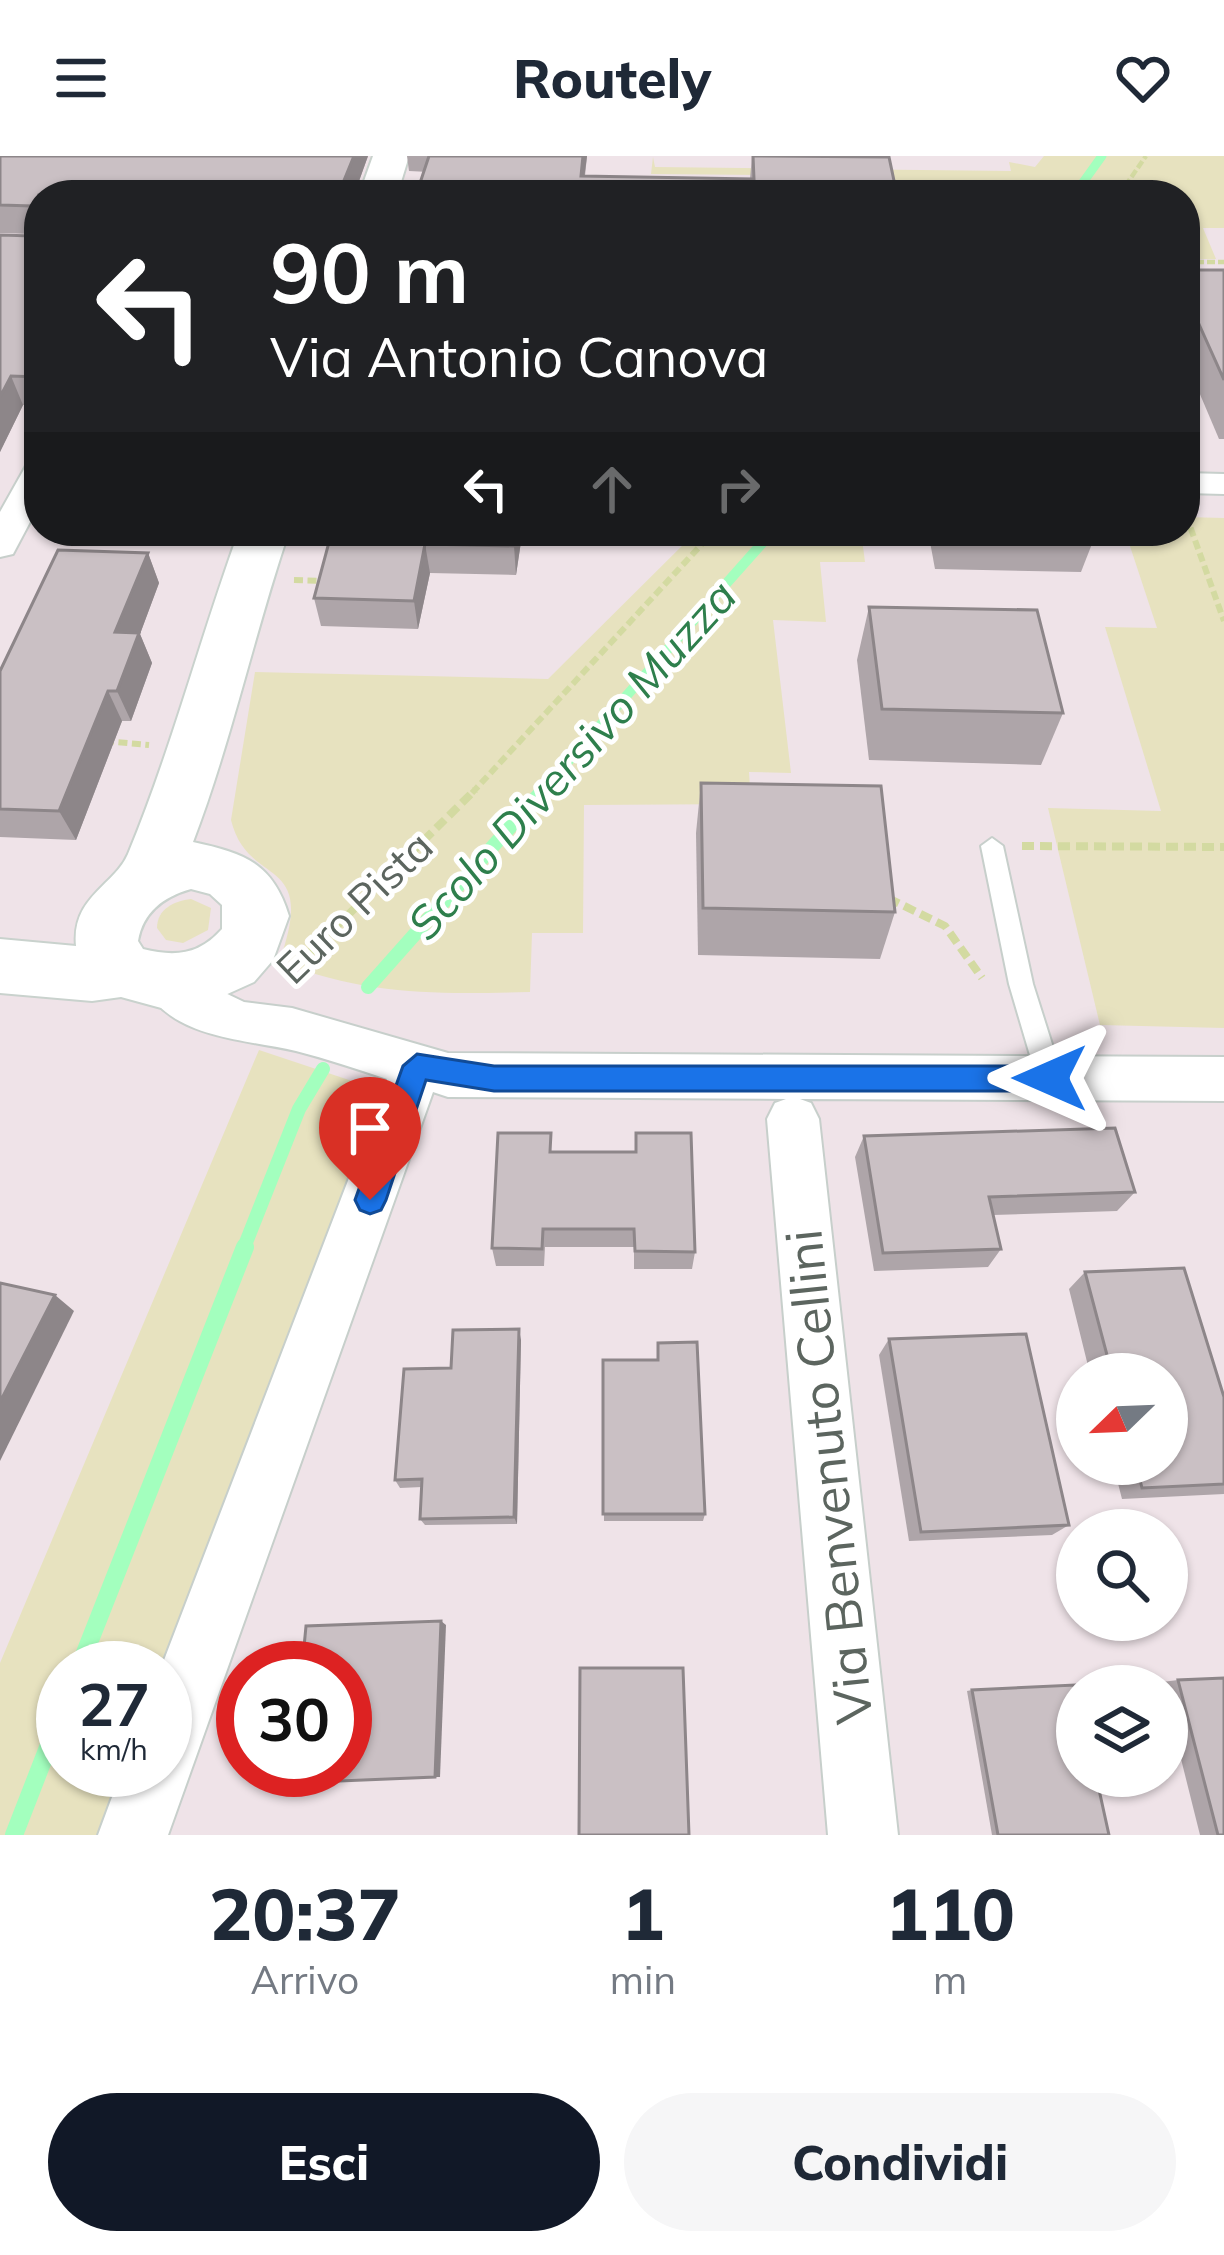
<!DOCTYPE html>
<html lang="it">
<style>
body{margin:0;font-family:Mulish,sans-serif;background:#f6f6f7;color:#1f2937;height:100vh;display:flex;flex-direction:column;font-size:45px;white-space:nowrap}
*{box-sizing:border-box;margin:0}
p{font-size:39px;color:#747a83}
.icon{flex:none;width:66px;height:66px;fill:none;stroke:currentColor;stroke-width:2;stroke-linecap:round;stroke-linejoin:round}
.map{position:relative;height:1679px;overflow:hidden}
.sheet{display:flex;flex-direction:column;background:#fff;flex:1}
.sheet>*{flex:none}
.top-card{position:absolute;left:24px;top:24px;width:1176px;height:366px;border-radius:48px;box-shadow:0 3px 9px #0004;background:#202124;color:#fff;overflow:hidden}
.needle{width:78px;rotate:247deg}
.tools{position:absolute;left:1056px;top:1197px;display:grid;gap:24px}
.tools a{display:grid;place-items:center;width:132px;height:132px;border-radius:50%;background:#fff;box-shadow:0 3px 9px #0004;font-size:60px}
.speed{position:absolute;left:36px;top:1485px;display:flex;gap:24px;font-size:60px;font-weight:700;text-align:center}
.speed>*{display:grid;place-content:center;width:156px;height:156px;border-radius:50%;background:#fff;box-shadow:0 3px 9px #0004;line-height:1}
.speed small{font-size:30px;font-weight:400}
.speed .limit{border:18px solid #d22;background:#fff;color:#111}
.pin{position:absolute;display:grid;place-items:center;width:102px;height:102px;color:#fff;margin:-123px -51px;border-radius:50% 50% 50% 0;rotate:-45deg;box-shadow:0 0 12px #0007}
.pin .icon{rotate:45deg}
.me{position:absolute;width:132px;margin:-66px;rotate:270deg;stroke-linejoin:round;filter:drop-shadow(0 0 9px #0008)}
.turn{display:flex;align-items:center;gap:42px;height:252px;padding:0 48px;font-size:54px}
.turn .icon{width:156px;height:156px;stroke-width:2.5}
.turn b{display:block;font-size:84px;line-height:102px}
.lanes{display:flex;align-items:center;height:114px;padding:0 48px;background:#0003;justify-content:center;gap:60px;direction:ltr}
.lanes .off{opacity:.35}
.eta{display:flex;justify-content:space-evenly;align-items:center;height:204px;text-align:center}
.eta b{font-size:72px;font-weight:800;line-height:84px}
.button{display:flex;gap:24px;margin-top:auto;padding:24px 48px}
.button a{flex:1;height:138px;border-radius:72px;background:#111827;color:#fff;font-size:48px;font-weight:800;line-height:138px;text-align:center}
.button a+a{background:#f6f6f7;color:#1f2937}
header{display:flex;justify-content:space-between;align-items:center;height:156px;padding:0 48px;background:#fff;font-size:54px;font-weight:800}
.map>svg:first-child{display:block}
.green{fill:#e7e2bf}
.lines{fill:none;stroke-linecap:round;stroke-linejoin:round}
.stream-far3{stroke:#a3ffbe;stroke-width:9}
.stream-far2{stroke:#a3ffbe;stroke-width:10}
.stream-far1{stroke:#a3ffbe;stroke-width:14}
.stream{stroke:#a3ffbe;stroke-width:18}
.lane-casing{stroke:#c7cfcb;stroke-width:4}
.street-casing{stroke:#c7cfcb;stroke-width:4}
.secondary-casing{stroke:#c9d2cd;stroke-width:4}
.path-far2{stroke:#d3daa1;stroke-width:4.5;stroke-dasharray:8 3;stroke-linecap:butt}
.path-far1{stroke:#d3daa1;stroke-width:6;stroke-dasharray:9 4.5;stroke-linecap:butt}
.path{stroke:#d3daa1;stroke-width:8;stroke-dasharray:12 6;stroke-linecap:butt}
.lane{fill:#fff;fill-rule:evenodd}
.street{fill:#fff;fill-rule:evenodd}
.secondary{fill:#fff;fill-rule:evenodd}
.wall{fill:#aea5a9}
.shaded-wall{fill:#8d8689}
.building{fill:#cac0c4;stroke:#8d8689;stroke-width:3}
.route{fill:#1a73e8;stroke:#114b97;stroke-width:3}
.labels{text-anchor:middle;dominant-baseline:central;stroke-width:10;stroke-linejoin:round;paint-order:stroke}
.street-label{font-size:42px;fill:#5c655f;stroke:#fff}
.water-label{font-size:45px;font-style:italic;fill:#2e7f4c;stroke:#fff}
.near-street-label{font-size:51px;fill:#5c655f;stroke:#fff}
</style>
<header><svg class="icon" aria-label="menu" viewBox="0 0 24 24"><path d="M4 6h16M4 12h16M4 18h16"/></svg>Routely<svg class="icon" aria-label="heart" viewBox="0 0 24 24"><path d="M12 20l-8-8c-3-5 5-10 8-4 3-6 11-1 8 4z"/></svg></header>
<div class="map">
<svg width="1224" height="1679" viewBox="0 0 1224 1679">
<rect width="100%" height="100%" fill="#efe3e8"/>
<g class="green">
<path d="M1044,0h180v72h-21l13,31h-31v-64h-296l-6,-19 -232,-2 2,-17 2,10 356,4 -2,-9 26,5z"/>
<path d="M1185,361l39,1v510l-124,-3 -52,-217 113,3 -56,-184 52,1 -32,-97h60z"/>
<path d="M697,375h164l4,31h-45l6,60 -53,-2 18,153 -42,-1 2,32 -167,1 -1,128h-51l-2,59c-96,2 -159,4 -251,-30 40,-110 -31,-72 -48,-142l24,-148 293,7z"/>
<path d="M191,743l20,9 -3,22 -25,13 -17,-3 -9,-12c0,-19 17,-27 34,-29z"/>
<path d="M259,894l96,32 11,25 -16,41 13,4 -198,516h-102v102h74l-23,65h-114v-172z"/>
</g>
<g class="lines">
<path class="stream-far3" d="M1074,39l28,-39"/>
<path class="stream-far2" d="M540,637l233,-262"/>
<g class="stream-far1">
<path d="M368,831l175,-197"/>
<path d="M243,1094l56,-141 24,-40"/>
</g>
<g class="stream">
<path d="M79,1512l166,-421"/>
<path d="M14,1679l49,-126"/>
</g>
<g class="lane-casing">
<path id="lane" d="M992,682l11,8 30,138 30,95 -4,8 -9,3 -9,-3 -4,-8 -28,-95 -28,-138z"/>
</g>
<g class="street-casing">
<g id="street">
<path d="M39,305v44l-26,49 -13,3v-45l27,-48z"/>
<path d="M1185,317l39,1v20l-39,-1z"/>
<path d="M169,810l75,36 48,6 156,45 776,4v44l-424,-2 11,4 8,16 79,716h-70l-61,-716 8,-16 11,-4 -338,-2 -15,-5 -265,743h-70l24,-65h43l-4,-102 226,-589c-30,-10 -60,-20 -91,-28 -50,-12 -125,-12 -151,-65l7,-14z"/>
</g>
</g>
<g class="secondary-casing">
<g id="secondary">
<path d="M373,0h36l-12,39h-38z"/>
<path d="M239,375h50c-35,103 -57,209 -96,311 51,11 80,21 96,74l-16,44 -19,22 -51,23 -38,4 -44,-12 -29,4 -92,-8v-54l76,7c-5,-49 39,-61 52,-92 44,-106 72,-216 111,-323zM191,733l19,5 12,11v24c-23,26 -47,28 -79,20l-5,-8c5,-29 25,-44 53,-52z"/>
</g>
</g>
<g class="path-far2">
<path d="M1119,39l27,-39"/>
<path d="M1185,106h39"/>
</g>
<g class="path-far1">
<path d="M1186,359l38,106"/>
<path d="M294,424l33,1"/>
<path d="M105,585l44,4"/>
<path d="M472,637l242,-262"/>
</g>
<g class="path">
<path d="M1022,690l202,1"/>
<path d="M888,742l57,28 37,52"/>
<path d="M295,811l180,-177"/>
</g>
<use href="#lane" class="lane"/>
<use href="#street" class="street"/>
<use href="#secondary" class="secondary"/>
</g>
<g class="wall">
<path d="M0,0h368l-14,39h-315v210h-16l-23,47v-217l32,1v-2l-32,-1z"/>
<path d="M407,0h180l-2,20 165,3 2,-23 145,39 -488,-24z"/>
<path d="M1185,114h39v169h-5l-34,-80z"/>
<path d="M332,375l190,4 -6,40 -86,-2 -12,56 -97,-3 -7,-28z"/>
<path d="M928,375h169l-16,41 -146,-3z"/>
<path d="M148,397l11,30 -19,51 12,29 -21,58h-9l-46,119 -76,-3v-166z"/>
<path d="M869,451l194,106 -22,52 -172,-5 -12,-100z"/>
<path d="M701,627l194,129 -15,47 -182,-4 -2,-122z"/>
<path d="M864,980l271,56 -18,19 -124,4 8,34 -13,18 -114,4 -19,-114z"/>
<path d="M553,996l142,100 -3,17h-58v-22h-89l-1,19h-48l-4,-18z"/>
<path d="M1085,1116l139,125v97l-102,5 -9,-35h54v-90h-77l-21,-85z"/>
<path d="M889,1183l180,186 -17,10 -143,6 -30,-186z"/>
<path d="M521,1184l-4,184 -92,1 -5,-6 2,-32 -22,1 -5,-8 56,-112z"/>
<path d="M658,1187l47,171 -2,7h-99l-1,-161h54z"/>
<path d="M1178,1524l46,155h-24l-33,-132v-17h-4l-1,-4z"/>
<path d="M972,1534l137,145h-117l-25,-144z"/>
</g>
<g class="shaded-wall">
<path d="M354,0h14l-14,39h-16z"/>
<path d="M583,0h4l-5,39 -1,-19z"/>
<path d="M11,220l12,29 -23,47v-55z"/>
<path d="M516,375h6v4l-6,40 -2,-29z"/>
<path d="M425,388l5,29 -12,56 -4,-28z"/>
<path d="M148,397l11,30 -19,51 12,29 -21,58 -14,-30 -2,-59z"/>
<path d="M108,535l14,30 -46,119 -17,-29z"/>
<path d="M55,1139l19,16 -74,150v-59z"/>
<path d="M519,1173l2,11 -4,184 -3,-7z"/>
<path d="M441,1465l5,4 -6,152h-5z"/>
</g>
<g class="building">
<path d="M0,0h354l-16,39h-299v182l-28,-1 -11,21v-162l32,1v-30l-32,-1z"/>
<path d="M429,0h154l-2,20 173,3 -1,-23 136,1 8,38h-481z"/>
<path d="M1185,114h39v110l-39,-87z"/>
<path d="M332,375h184l-2,15 -89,-2 -11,57 -100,-3z"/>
<path d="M58,394l90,3 -33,79 24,1 -22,58h-9l-49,120 -59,-2v-138z"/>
<path d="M869,451l168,3 26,103 -181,-4z"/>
<path d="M701,627l180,3 14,126 -192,-4z"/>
<path d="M1115,972l20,64 -146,5 12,52 -118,4 -19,-117z"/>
<path d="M498,977h53l-1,19h86v-19h55l4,119 -60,-1 -1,-22h-91l-1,20 -50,-1z"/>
<path d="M1184,1112l40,129v87l-82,4 -6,-24h31v-90h-55l-27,-102z"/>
<path d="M0,1127l55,12 -55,107z"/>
<path d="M519,1173l-5,188 -94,2 2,-40 -27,1 9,-111 47,-1 2,-38z"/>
<path d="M1026,1178l43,191 -148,7 -32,-193z"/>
<path d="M697,1186l8,172h-102v-154h55v-17z"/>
<path d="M441,1465l-6,156 -143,6 1,-13h52v-102h-43l4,-42z"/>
<path d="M580,1512h103l6,167h-110z"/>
<path d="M1224,1522v157h-6l-40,-155z"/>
<path d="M1075,1529l2,8v83h19l13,59h-111l-26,-145z"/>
</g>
<path class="route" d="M417,898l77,12h556l15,12 -15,13h-556l-68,-11 -40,120 -5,10 -11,4 -10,-4 -5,-10 48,-134z"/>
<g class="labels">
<g class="street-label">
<text transform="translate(354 751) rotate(-44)">Euro Pista</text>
</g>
<g class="water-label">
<text transform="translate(571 603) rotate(-48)">Scolo Diversivo Muzza</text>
</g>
<g class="near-street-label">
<text transform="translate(828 1321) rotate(-96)">Via Benvenuto Cellini</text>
</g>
</g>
</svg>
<div class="tools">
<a><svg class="needle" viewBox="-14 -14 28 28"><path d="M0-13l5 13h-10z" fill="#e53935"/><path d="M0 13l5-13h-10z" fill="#747a83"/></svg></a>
<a><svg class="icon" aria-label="search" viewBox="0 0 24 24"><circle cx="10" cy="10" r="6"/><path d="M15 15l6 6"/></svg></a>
<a><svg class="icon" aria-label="layers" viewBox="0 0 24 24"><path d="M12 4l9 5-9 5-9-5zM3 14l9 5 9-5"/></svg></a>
</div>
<div class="speed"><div>27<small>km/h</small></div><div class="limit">30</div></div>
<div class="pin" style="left:370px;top:1044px;background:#d93025"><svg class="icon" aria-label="arrive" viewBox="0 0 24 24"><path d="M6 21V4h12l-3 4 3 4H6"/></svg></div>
<svg class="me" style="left:1050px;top:922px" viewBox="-20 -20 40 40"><path d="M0-17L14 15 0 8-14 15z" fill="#1a73e8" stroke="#fff" stroke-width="4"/></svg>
<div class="top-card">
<div class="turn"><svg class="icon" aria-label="left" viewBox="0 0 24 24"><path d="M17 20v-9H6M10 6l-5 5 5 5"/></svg><div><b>90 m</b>Via Antonio Canova</div></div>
<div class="lanes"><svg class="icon" aria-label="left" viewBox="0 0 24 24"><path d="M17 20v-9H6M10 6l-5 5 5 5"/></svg><svg class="icon off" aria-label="ahead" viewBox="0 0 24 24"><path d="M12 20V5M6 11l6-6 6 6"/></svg><svg class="icon off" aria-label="right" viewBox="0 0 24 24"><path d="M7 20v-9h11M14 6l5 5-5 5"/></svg></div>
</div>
</div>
<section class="sheet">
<div class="eta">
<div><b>20:37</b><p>Arrivo</p></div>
<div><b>1</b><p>min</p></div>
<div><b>110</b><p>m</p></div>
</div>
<div class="button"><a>Esci</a><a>Condividi</a></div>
</section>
